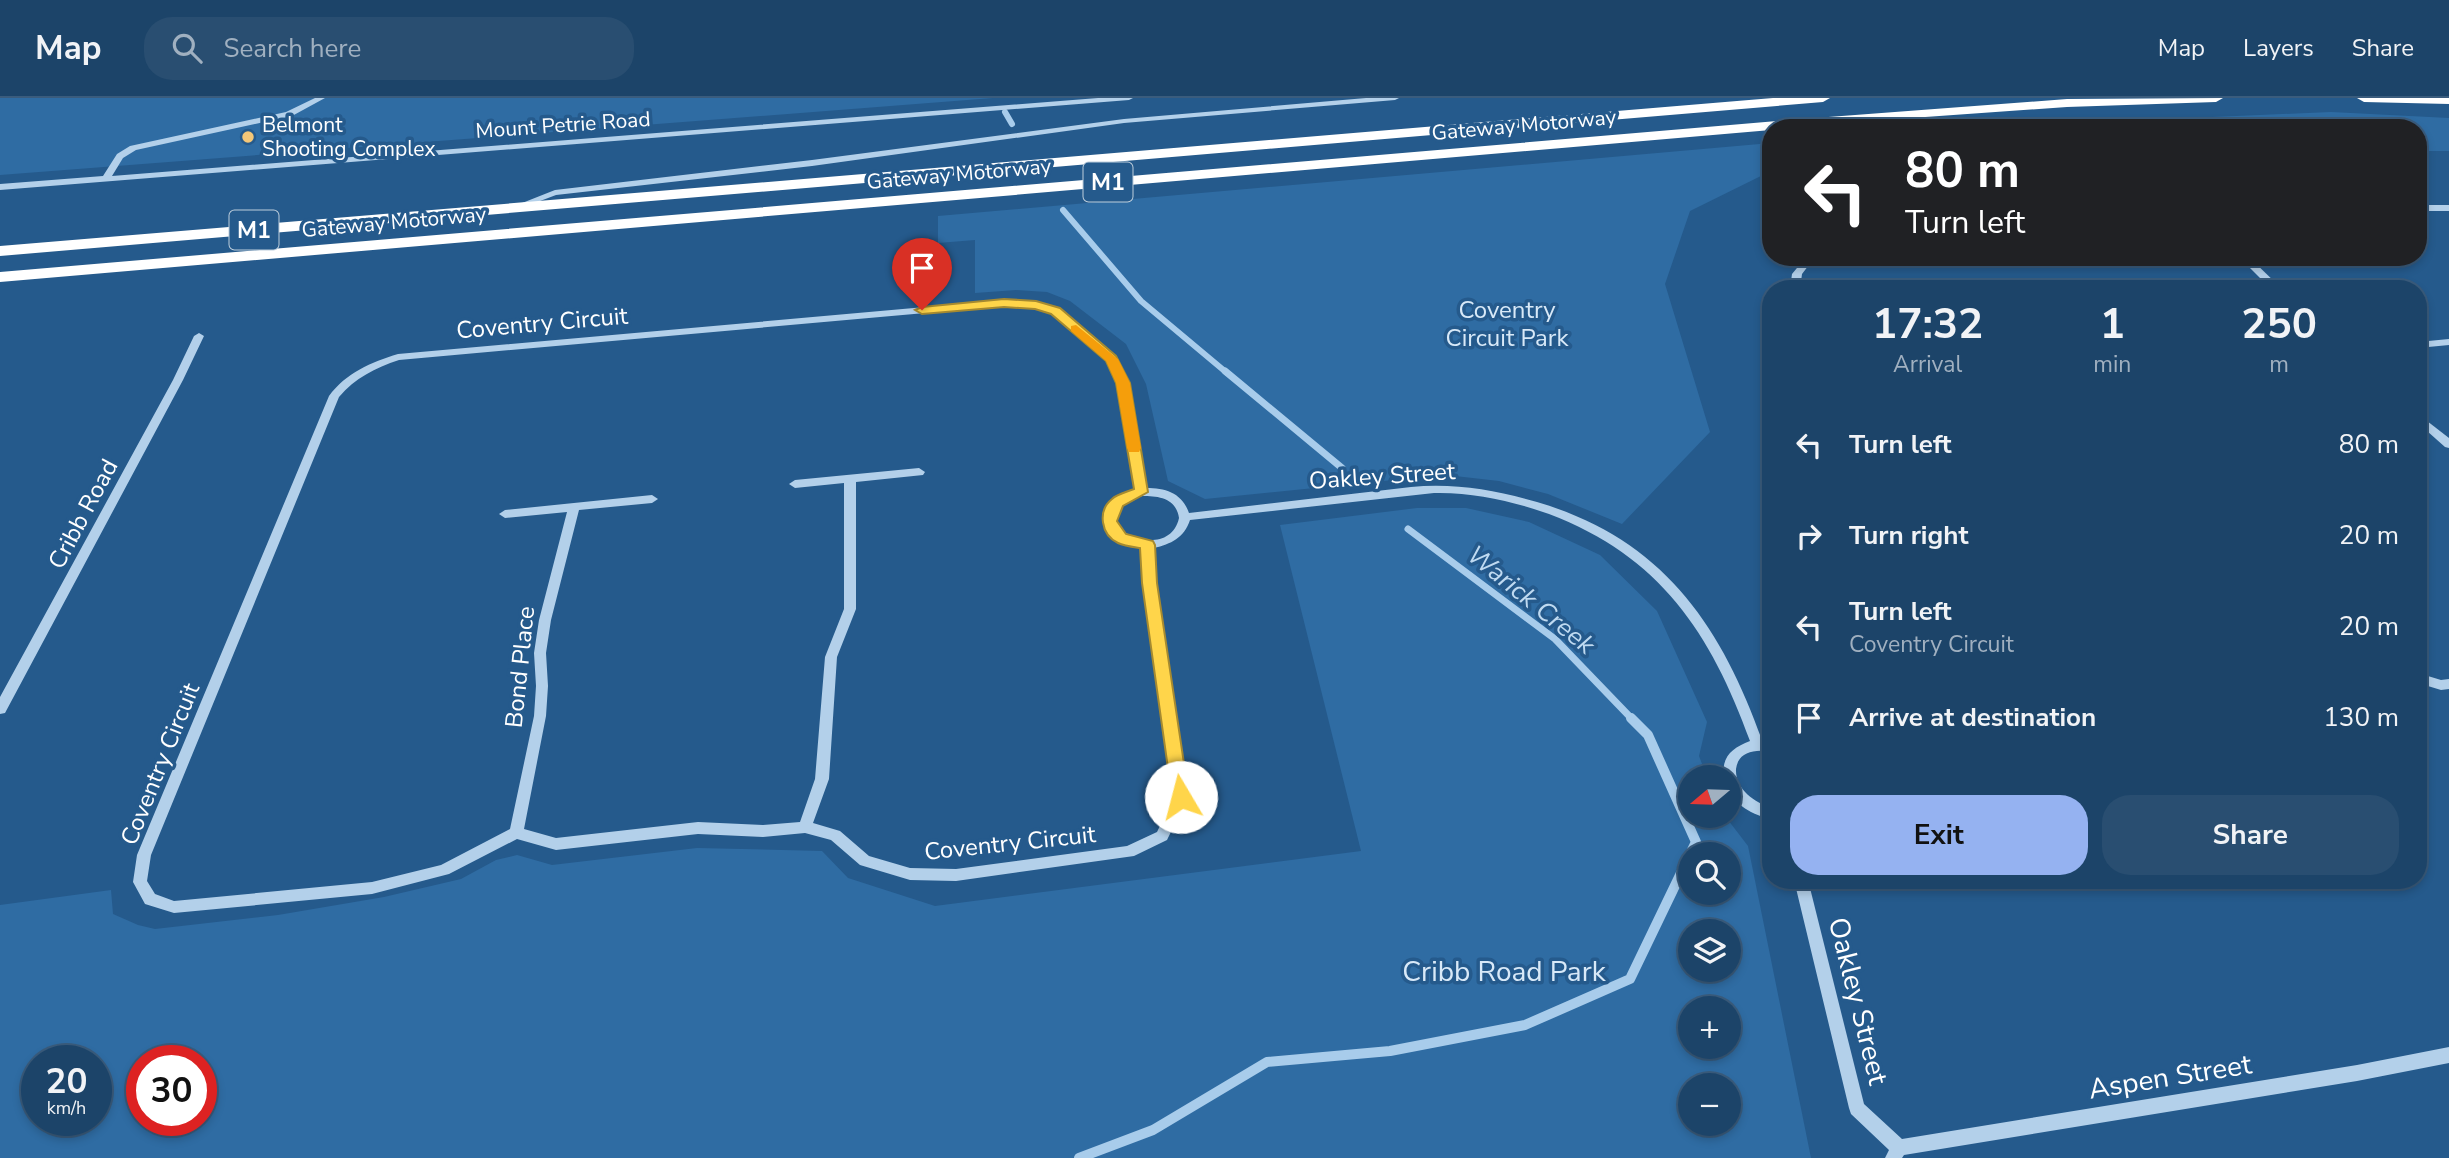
<!DOCTYPE html>
<meta charset="utf-8">
<style>
body{margin:0;font-family:"Nunito Sans",sans-serif;background:#294e71;color:#f1f3f6;height:100vh;display:flex;flex-direction:column;font-size:26px;white-space:nowrap}
*{box-sizing:border-box;margin:0}
p{font-size:23px;color:#a0b0c0}
.icon{flex:none;width:38px;height:38px;fill:none;stroke:currentColor;stroke-width:2;stroke-linecap:round;stroke-linejoin:round}
.map{position:relative;flex:1;overflow:hidden}
.side{position:absolute;left:1762px;top:182px;width:665px;height:609px;display:flex;flex-direction:column;background:#1c4469;border-radius:28px;box-shadow:0 4px 10px #0003,0 0 0 2px #3a5c7d}
.side>*{flex:none}
.banner{position:absolute;left:1762px;top:21px;width:665px;height:147px;border-radius:28px;box-shadow:0 4px 10px #0003,0 0 0 2px #3a5c7d;background:#202124;color:#fff;overflow:hidden}
.needle{width:46px;rotate:251deg}
.controls{position:absolute;left:1678px;top:667px;display:grid;gap:14px}
.controls a{display:grid;place-items:center;width:63px;height:63px;border-radius:50%;background:#1c4469;box-shadow:0 4px 10px #0003,0 0 0 2px #3a5c7d;font-size:35px}
.speed{position:absolute;left:21px;top:947px;display:flex;gap:14px;font-size:35px;font-weight:700;text-align:center}
.speed>*{display:grid;place-content:center;width:91px;height:91px;border-radius:50%;background:#1c4469;box-shadow:0 4px 10px #0003,0 0 0 2px #3a5c7d;line-height:1}
.speed small{font-size:18px;font-weight:400}
.speed .limit{border:10px solid #d22;background:#fff;color:#111}
.pin{position:absolute;display:grid;place-items:center;width:60px;height:60px;color:#fff;margin:-72px -30px;border-radius:50% 50% 50% 0;rotate:-45deg;box-shadow:0 0 7px #0007}
.pin .icon{rotate:45deg}
.me{position:absolute;width:77px;margin:-38px;rotate:352deg;stroke-linejoin:round;filter:drop-shadow(0 0 5px #0008)}
.turn{display:flex;align-items:center;gap:24px;height:147px;padding:0 28px;font-size:32px}
.turn .icon{width:91px;height:91px;stroke-width:2.5}
.turn b{display:block;font-size:49px;line-height:60px}
.eta{display:flex;justify-content:space-evenly;align-items:center;height:119px;text-align:center}
.eta b{font-size:42px;font-weight:700;line-height:49px}
.button{display:flex;gap:14px;margin-top:auto;padding:14px 28px}
.button a{flex:1;height:80px;border-radius:28px;background:#95b2f1;color:#111;font-size:28px;font-weight:700;line-height:80px;text-align:center}
.button a+a{background:#294e71;color:#f1f3f6}
ul{padding:0;list-style:none}
li{display:flex;align-items:center;gap:21px;height:91px;padding:0 28px}
li div{flex:1}
li b{display:block;font-size:26px}
li em{font-style:normal}
header{display:flex;align-items:center;gap:42px;box-sizing:border-box;height:98px;padding:0 35px;background:#1c4469;border-bottom:2px solid #3a5c7d}
header strong{font-size:33px}
nav{display:flex;gap:38px;margin-inline-start:auto;font-size:24px}
.search{width:490px;height:63px;background:#294e71;display:flex;align-items:center;gap:18px;box-sizing:border-box;padding:0 24px;border-radius:28px;color:#a0b0c0;font-size:26px}
.map>svg:first-child{display:block}
.green{fill:#2f6ca3;fill-rule:evenodd}
.lines{fill:none;stroke-linecap:round;stroke-linejoin:round}
.stream-far2{stroke:#a8cceb;stroke-width:6}
.stream-far1{stroke:#a8cceb;stroke-width:7}
.stream{stroke:#a8cceb;stroke-width:10}
.minor{fill:#b3d0ea;fill-rule:evenodd}
.highway{fill:#fff;fill-rule:evenodd}
.route{fill:#ffd54a;stroke:#a68a30;stroke-width:2}
.slow{fill:#f59e0b}
.poi-dot{fill:#f4c778;stroke:#255a8c;stroke-width:2.5}
.labels{text-anchor:middle;dominant-baseline:central;stroke-width:7;stroke-linejoin:round;paint-order:stroke}
.far-poi-label{font-size:21px;fill:#fff;stroke:#255a8c;text-anchor:start}
.far-street-label{font-size:21px;fill:#fff;stroke:#255a8c}
.shield{fill:#255a8c;stroke:#becedc;stroke-width:2}
.shield-label{font-size:23px;font-weight:bold;fill:#fff}
.park-label{font-size:24px;fill:#d8e9f8;stroke:#255a8c}
.street-label{font-size:24px;fill:#fff;stroke:#255a8c}
.water-label{font-size:26px;font-style:italic;fill:#bfdaf1;stroke:#255a8c}
.near-park-label{font-size:28px;fill:#d8e9f8;stroke:#255a8c}
.near-street-label{font-size:28px;fill:#fff;stroke:#255a8c}
</style>
<header>
<strong>Map</strong>
<div class="search"><svg class="icon" aria-label="search" viewBox="0 0 24 24"><circle cx="10" cy="10" r="6"/><path d="M15 15l6 6"/></svg>Search here</div>
<nav><a>Map</a><a>Layers</a><a>Share</a></nav>
</header>
<div class="map">
<svg width="2449" height="1060" viewBox="0 0 2449 1060">
<rect width="100%" height="100%" fill="#255a8c"/>
<g class="green">
<path d="M0,0h993l-993,77z"/>
<path d="M2331,14l118,6v33h-30l-1,-23h-462z"/>
<path d="M1771,45v28l-81,40 -25,73 45,148 -88,92 -74,-30 -49,-13 -44,-5 -52,3 -198,20 -37,-18 -22,-97 -20,-40 -56,-43 -23,-9 -31,-2 -41,3v-53l-37,3v-27z"/>
<path d="M1417,410h49l63,14 71,33 57,56 50,111 -8,34 8,21h-17v39h35l23,30 63,312h-1811v-253l111,-15 2,24 25,11 17,4 123,-14 106,-18 77,-18 35,-19 21,-5 35,10 145,-17 125,3 26,27 87,28 426,-55 -81,-326zM1690,756h39v38h-39zM1729,833v39h-39v-39zM1729,910v38h-39v-38zM96,962v60h-59v-60zM142,962h59v60h-59zM1690,987h39v39h-39z"/>
</g>
<g class="lines">
<g class="stream-far2">
<path d="M1005,14l7,12"/>
<path d="M1063,112l78,91 86,72"/>
</g>
<g class="stream-far1">
<path d="M1225,273l117,97"/>
<path d="M1408,431l147,110 78,81"/>
</g>
<path class="stream" d="M1079,1060l74,-28 114,-68 123,-11 135,-26 105,-46 66,-137 -48,-107 -17,-17"/>
<g class="minor">
<path d="M315,0h10l-33,18 -156,34 -13,8 -11,18 986,-78h35l-4,2 -1129,90v-6l103,-8 14,-22 13,-8 156,-34z"/>
<path d="M1366,0h33l-4,2 -271,23 -312,43 -256,29 -37,14 -7,-2 43,-17 257,-30 312,-41z"/>
<rect x="2418" y="107" width="31" height="6"/>
<path d="M1806,159h9l-13,17 -2,15h-10l2,-15z"/>
<path d="M2239,159h10l33,32h-11z"/>
<path d="M1004,202l32,2 23,7 56,48 13,26 18,105c20,0 36,5 43,25l222,-26c44,-4 84,3 126,15 125,37 183,121 225,238h9v10c-9,1 -20,0 -27,5 -5,3 -7,8 -8,14 -1,20 18,33 35,39v12c-23,-8 -42,-16 -42,-43h-5c-3,-20 8,-29 26,-36 -39,-108 -90,-185 -201,-227 -37,-13 -76,-22 -115,-21l-244,27c-6,18 -19,24 -36,28l1,35 33,214 -21,43 -33,16 -178,25 -46,-1 -50,-15 -29,-25 -26,-7 -42,4 -65,-3 -142,16 -39,-11 -68,35 -77,20 -198,19 -29,-9 -12,-22 4,-27 192,-459c17,-23 42,-34 69,-42zM1004,208l31,2 18,5 54,48 11,22 17,107c-10,4 -22,8 -27,19 -12,21 17,37 34,39l1,35 31,214 -17,35 -30,14 -171,23 -46,-1 -41,-12 -29,-25 -27,-8 16,-44 8,-122 19,-48v-127l67,-7 2,-3 -6,-4 -124,12 -6,4 6,4 49,-5v126l-19,48 -10,122 -15,43 -37,3 -65,-3 -142,16 -32,-9 22,-113 2,-30 -2,-33 5,-33 28,-110 73,-7 6,-4 -6,-4 -147,15 -6,4 6,4 62,-6 -28,108 -5,33 2,33 -2,30 -24,113 -69,36 -69,17 -198,19 -19,-7 -8,-13 4,-26 188,-458c16,-19 36,-29 60,-37zM1142,398c17,0 34,2 37,22 -10,46 -91,10 -53,-15 5,-3 11,-5 16,-7z"/>
<path d="M199,235l5,3 -21,44 -178,333 -5,1v-17l173,-317 21,-44z"/>
<path d="M2449,241v6l-31,3v-6z"/>
<path d="M2418,316l31,24v10l-4,-1 -27,-24z"/>
<path d="M2418,575l23,7 8,-1v10l-8,1 -23,-7z"/>
<path d="M1794,782h14l56,224 38,35 455,-74 92,-18v16l-92,18 -453,74 -2,3h-17l4,-8 -38,-36 -2,-6z"/>
</g>
<g class="highway">
<path d="M1773,0h57l-7,4 -1823,154v-10z"/>
<path d="M2223,0l-7,4 -149,5 -296,21v2l-1771,152v-10l1802,-153 265,-20z"/>
<path d="M2357,0h92v6l-85,-2z"/>
</g>
</g>
<path class="route" d="M1004,201l32,2 24,7 56,48 14,27 18,109 -25,14 -6,15 9,13 27,7 2,4 2,38 32,214 -2,5 -6,3 -7,-3 -2,-5 -30,-214 -2,-35c-7,-1 -16,-2 -22,-5 -17,-8 -21,-32 -6,-44 5,-5 15,-7 22,-10l-18,-106 -10,-22 -55,-47 -16,-5 -31,-2 -82,7 -7,-4 7,-3z"/>
<path class="slow" d="M1076,227l42,34 12,24 11,65 -2,4h-10l-2,-4 -11,-65 -10,-22 -35,-30v-5z"/>
<circle class="poi-dot" cx="248" cy="39" r="7"/>
<g class="labels">
<g class="far-poi-label">
<text x="262" y="27">Belmont<tspan x="262" dy="24">Shooting Complex</tspan></text>
</g>
<g class="far-street-label">
<text transform="translate(563 27) rotate(-4)">Mount Petrie Road</text>
<text transform="translate(1524 27) rotate(-5)">Gateway Motorway</text>
<text transform="translate(959 76) rotate(-5)">Gateway Motorway</text>
<text transform="translate(394 124) rotate(-5)">Gateway Motorway</text>
</g>
<g class="shield">
<rect x="1083.5" y="64.5" width="49" height="39" rx="5"/>
<rect x="229.5" y="112.5" width="49" height="39" rx="5"/>
</g>
<g class="shield-label">
<text x="1108" y="84">M1</text>
<text x="254" y="132">M1</text>
</g>
<g class="park-label">
<text x="1507" y="212">Coventry<tspan x="1507" dy="28">Circuit Park</tspan></text>
</g>
<g class="street-label">
<text transform="translate(542 225) rotate(-5)">Coventry Circuit</text>
<text transform="translate(1382 378) rotate(-4)">Oakley Street</text>
<text transform="translate(83 416) rotate(-62)">Cribb Road</text>
<text transform="translate(520 569) rotate(-84)">Bond Place</text>
<text transform="translate(160 666) rotate(-68)">Coventry Circuit</text>
<text transform="translate(1010 745) rotate(-6)">Coventry Circuit</text>
</g>
<g class="water-label">
<text transform="translate(1531 502) rotate(39)">Warick Creek</text>
</g>
<g class="near-park-label">
<text x="1504" y="874">Cribb Road Park</text>
</g>
<g class="near-street-label">
<text transform="translate(1858 903) rotate(76)">Oakley Street</text>
<text transform="translate(2170 979) rotate(-9)">Aspen Street</text>
</g>
</g>
</svg>
<div class="controls">
<a><svg class="needle" viewBox="-14 -14 28 28"><path d="M0-13l5 13h-10z" fill="#e53935"/><path d="M0 13l5-13h-10z" fill="#a0b0c0"/></svg></a>
<a><svg class="icon" aria-label="search" viewBox="0 0 24 24"><circle cx="10" cy="10" r="6"/><path d="M15 15l6 6"/></svg></a>
<a><svg class="icon" aria-label="layers" viewBox="0 0 24 24"><path d="M12 4l9 5-9 5-9-5zM3 14l9 5 9-5"/></svg></a>
<a>+</a>
<a>−</a>
</div>
<div class="speed"><div>20<small>km/h</small></div><div class="limit">30</div></div>
<div class="pin" style="left:922px;top:212px;background:#d93025"><svg class="icon" aria-label="arrive" viewBox="0 0 24 24"><path d="M6 21V4h12l-3 4 3 4H6"/></svg></div>
<svg class="me" style="left:1181px;top:699px" viewBox="-20 -20 40 40"><circle r="19" fill="#fff"/><path d="M0-13L10 11 0 6-10 11z" fill="#ffd54a"/></svg>
<div class="banner">
<div class="turn"><svg class="icon" aria-label="left" viewBox="0 0 24 24"><path d="M17 20v-9H6M10 6l-5 5 5 5"/></svg><div><b>80 m</b>Turn left</div></div>
</div>
<section class="side">
<div class="eta">
<div><b>17:32</b><p>Arrival</p></div>
<div><b>1</b><p>min</p></div>
<div><b>250</b><p>m</p></div>
</div>
<ul>
<li><svg class="icon" aria-label="left" viewBox="0 0 24 24"><path d="M17 20v-9H6M10 6l-5 5 5 5"/></svg><div><b>Turn left</b></div><em>80 m</em></li>
<li><svg class="icon" aria-label="right" viewBox="0 0 24 24"><path d="M7 20v-9h11M14 6l5 5-5 5"/></svg><div><b>Turn right</b></div><em>20 m</em></li>
<li><svg class="icon" aria-label="left" viewBox="0 0 24 24"><path d="M17 20v-9H6M10 6l-5 5 5 5"/></svg><div><b>Turn left</b><p>Coventry Circuit</p></div><em>20 m</em></li>
<li><svg class="icon" aria-label="arrive" viewBox="0 0 24 24"><path d="M6 21V4h12l-3 4 3 4H6"/></svg><div><b>Arrive at destination</b></div><em>130 m</em></li>
</ul>
<div class="button"><a>Exit</a><a>Share</a></div>
</section>
</div>
